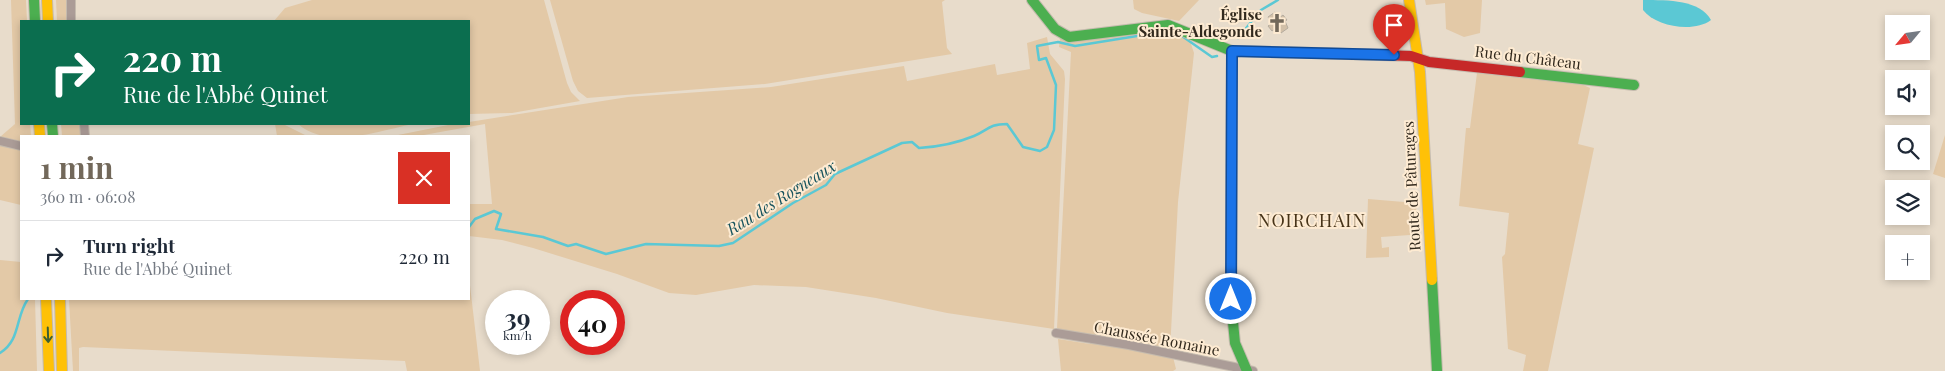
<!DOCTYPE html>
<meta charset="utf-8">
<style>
body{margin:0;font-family:"Playfair Display",serif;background:#f6f6f7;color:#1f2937;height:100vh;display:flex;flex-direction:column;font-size:19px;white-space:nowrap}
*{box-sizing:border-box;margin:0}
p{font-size:16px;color:#747a83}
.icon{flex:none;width:28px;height:28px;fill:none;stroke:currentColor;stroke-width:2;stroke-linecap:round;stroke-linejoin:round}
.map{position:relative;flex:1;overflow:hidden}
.side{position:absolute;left:20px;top:135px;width:450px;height:165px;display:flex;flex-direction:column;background:#fff;border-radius:0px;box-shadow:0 2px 8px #0003}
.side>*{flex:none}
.banner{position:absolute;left:20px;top:20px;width:450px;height:105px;border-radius:0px;box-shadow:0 2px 8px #0003;background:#0b6e4f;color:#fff;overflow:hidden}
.needle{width:32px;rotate:241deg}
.fabs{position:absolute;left:1885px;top:15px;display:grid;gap:10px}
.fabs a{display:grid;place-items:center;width:45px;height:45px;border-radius:0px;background:#fff;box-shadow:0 2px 8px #0003;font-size:25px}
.speed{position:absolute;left:485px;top:290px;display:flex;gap:10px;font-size:25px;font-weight:700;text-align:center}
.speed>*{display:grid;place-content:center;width:65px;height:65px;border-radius:50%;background:#fff;box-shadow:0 2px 8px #0003;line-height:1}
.speed small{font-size:12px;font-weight:400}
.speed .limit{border:8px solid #d22;background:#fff;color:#111}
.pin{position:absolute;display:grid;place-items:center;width:42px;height:42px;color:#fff;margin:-51px -21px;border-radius:50% 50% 50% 0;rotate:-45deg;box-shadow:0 0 5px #0007}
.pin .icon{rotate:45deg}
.me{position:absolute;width:55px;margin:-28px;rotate:0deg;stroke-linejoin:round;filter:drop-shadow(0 0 4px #0008)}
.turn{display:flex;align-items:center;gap:18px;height:105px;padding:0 20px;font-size:22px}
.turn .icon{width:65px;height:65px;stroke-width:2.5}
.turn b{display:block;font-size:35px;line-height:42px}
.round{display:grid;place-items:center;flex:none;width:52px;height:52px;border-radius:0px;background:#f6f6f7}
.summary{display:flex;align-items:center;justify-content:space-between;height:85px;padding:0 20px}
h1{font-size:30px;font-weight:700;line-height:38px;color:#72685a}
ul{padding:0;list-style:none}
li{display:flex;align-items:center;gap:15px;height:70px;padding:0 20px;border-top:1px solid #e0e1e3}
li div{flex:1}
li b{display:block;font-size:19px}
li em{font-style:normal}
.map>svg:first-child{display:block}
.green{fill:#e3c9a7}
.water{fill:#5bc8d4}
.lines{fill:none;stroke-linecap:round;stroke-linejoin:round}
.stream{stroke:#5bc8d4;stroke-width:2.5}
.building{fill:#d2c0a8;stroke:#b5ac9f}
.street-casing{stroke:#c5bbae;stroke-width:10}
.fast-casing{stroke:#c5bbae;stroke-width:12}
.slow-casing{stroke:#c5bbae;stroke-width:12}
.jam-casing{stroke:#c5bbae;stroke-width:12}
.street{stroke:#ab9c97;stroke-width:8}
.fast{stroke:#4caf50;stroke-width:10}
.slow{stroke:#ffc107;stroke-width:10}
.jam{stroke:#c62828;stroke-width:10}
.oneway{stroke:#3c5f31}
.route-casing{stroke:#114b97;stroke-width:12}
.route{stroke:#1a73e8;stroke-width:9}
.labels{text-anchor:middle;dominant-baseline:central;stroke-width:4;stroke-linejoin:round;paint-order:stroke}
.poi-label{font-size:15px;font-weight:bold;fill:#32291d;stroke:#feebd2;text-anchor:end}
.street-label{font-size:15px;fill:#32291d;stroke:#feebd2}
.water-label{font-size:16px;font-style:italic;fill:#17535d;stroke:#feebd2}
.quarter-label{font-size:18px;letter-spacing:1px;fill:#473419;stroke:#feebd2}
</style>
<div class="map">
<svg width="1945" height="371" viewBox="0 0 1945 371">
<rect width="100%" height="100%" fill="#e8dccb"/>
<g class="green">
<path d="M11,0h15l1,21h-6v103h9l1,12h-10v7l-21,-6 15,-13z"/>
<path d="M56,0h12l-1,21h-10z"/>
<path d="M312,0h232l23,83 4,9 9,9 -68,12 -43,1v-93h-195l11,-13z"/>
<path d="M550,0h395l-3,2 5,46 5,6 -187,30 -178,14 -9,-7 -5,-10z"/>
<path d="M1133,0h66l-20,21 -37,-8 -8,-4z"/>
<path d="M1425,0h57l-2,33 -16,4 -18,-8 -1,-26 -19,2z"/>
<path d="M1154,28l33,4 7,21 -16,149 -8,148 -111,-20 -2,-2 14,-276 -12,-5 1,-9 8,1z"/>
<path d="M1047,37l3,17 14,17 1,8 -11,250 -107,-16 -71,-15 -70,-11 -52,-2 -58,10 -27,-2 -52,-19 -84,-26 -31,-8 -33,-4v-32h23l-7,-80 -67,12h-25l55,-11 21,-1v-2l159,-25 143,-10 133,-21 3,15 88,-17 2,11 33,-6 -3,-26z"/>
<path d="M1477,73l102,10 11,5 -12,56 16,4 -46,223h-25l3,-16 -18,-6 -6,-92 3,-3 4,-41 -50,-7 7,-78h4z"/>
<path d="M61,124h19l1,12h-19z"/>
<path d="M275,124h8l24,12h-30z"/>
<path d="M298,124h115c-35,7 -85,26 -115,0z"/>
<path d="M1945,135v43l-12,-4z"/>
<path d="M0,144l21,6v55l-21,-5z"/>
<path d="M1368,199l48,4 2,27h-8v5l-29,2 1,11 7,-1v10l-23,1z"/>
<path d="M0,260l21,2v37h14l2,72h-37z"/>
<path d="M469,277l11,94h-73l-2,-10 -322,-14 -4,1v23h-6l-4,-72h400z"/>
<path d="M1058,339l32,5v-5l83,18 3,12 -3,2h-112z"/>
</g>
<path class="water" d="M1643,0c26,0 57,0 68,20 -17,13 -55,7 -68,-10z"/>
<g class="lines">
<g class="stream">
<path d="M1238,38l23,-28 17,-10"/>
<path d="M469,227l6,-8 19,-8 7,3 -5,15 47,8 25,9 8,-2 30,10 40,-10 73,2 14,-3 60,-40 33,-18 9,-11 67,-31 10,-1 7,6c18,-1 38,-5 55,-12 14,-6 15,-12 33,-12l16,23 17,4 7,-4 7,-17 2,-45 -10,-27 -7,2 -2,-14 21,-4 17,4 93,-15 11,3 33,23 5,-1"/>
<path d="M0,353c21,-13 15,-36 28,-54"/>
</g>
</g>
<path class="building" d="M1275,12l4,6 4,-3 4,5 -2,1 3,7 -7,5 -5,-5 -4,3 -4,-5 4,-3 -4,-6z"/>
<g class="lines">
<g class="street-casing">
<g id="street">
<path d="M71,21v-21"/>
<path d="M84,124l1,12"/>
<path d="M0,141l21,5"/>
<path d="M1056,333l73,12 124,26"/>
</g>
</g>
<g class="fast-casing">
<g id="fast">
<path d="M34,0l1,21"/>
<path d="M1032,0l23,29 14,8 99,-12 64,26 85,2"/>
<path d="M1520,72l114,13"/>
<path d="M52,124l1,12"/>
<path d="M1432,280l5,91"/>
<path d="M1231,302l4,41 12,28"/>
</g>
</g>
<g class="slow-casing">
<g id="slow">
<path d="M47,0l1,21"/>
<path d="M1409,0l11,72 12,208"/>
<path d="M39,124l1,12"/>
<path d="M46,299l3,72"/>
<path d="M60,299l2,72"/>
<path d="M1231,302l1,-251"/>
</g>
</g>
<g class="jam-casing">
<path id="jam" d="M1317,53l94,3 18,6 91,10"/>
</g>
<use href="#street" class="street"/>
<use href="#fast" class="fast"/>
<use href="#slow" class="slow"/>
<use href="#jam" class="jam"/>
</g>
<defs><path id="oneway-shaft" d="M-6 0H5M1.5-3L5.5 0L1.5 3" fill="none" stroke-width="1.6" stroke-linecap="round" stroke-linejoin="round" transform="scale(1.25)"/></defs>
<use class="oneway" href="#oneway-shaft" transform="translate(48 335) rotate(88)"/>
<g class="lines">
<g class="route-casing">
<path id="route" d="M1231,299l1,-248 162,4"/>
</g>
<use href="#route" class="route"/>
</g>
<defs>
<g id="church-bare" transform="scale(1.5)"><path d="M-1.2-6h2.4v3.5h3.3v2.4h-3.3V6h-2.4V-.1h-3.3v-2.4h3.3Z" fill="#72685a" stroke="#feebd2" stroke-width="2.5" paint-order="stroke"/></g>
</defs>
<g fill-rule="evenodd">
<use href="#church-bare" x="1277" y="23"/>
</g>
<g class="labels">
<g class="poi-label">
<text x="1262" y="14">Église<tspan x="1262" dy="17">Sainte-Aldegonde</tspan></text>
</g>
<g class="street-label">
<text transform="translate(1528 57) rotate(7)">Rue du Château</text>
<text transform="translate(1411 186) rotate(-93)">Route de Pâturages</text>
<text transform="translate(1157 338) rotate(11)">Chaussée Romaine</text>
</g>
<g class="water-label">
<text transform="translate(781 197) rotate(-32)">Rau des Rogneaux</text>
</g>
<g class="quarter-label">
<text x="1312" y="220">NOIRCHAIN</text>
</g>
</g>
</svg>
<div class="fabs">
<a><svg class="needle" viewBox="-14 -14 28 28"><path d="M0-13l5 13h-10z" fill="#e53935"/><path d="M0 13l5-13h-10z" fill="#747a83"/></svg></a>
<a><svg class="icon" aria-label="sound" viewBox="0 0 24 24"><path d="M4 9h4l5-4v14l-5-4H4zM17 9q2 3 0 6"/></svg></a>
<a><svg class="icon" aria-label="search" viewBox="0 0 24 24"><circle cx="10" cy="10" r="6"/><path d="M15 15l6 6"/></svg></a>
<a><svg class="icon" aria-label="layers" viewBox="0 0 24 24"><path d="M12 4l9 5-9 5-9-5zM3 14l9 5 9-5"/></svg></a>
<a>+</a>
</div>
<div class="speed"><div>39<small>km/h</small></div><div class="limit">40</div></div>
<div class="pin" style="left:1394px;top:55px;background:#d93025"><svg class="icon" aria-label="arrive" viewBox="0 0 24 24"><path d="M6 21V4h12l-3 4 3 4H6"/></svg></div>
<svg class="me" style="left:1231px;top:299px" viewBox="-20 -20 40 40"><circle r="17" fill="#1a73e8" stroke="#fff" stroke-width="3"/><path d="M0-11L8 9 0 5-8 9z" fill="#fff"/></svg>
<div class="banner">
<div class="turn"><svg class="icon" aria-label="right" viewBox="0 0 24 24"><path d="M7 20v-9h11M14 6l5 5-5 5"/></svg><div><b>220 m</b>Rue de l'Abbé Quinet</div></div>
</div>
<section class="side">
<div class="summary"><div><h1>1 min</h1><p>360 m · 06:08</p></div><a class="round" style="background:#d93025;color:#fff"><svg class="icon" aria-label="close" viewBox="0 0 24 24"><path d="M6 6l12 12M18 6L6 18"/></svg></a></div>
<ul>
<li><svg class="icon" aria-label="right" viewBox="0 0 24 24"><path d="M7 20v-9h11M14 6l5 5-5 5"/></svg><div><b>Turn right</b><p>Rue de l'Abbé Quinet</p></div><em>220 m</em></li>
</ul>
</section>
</div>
